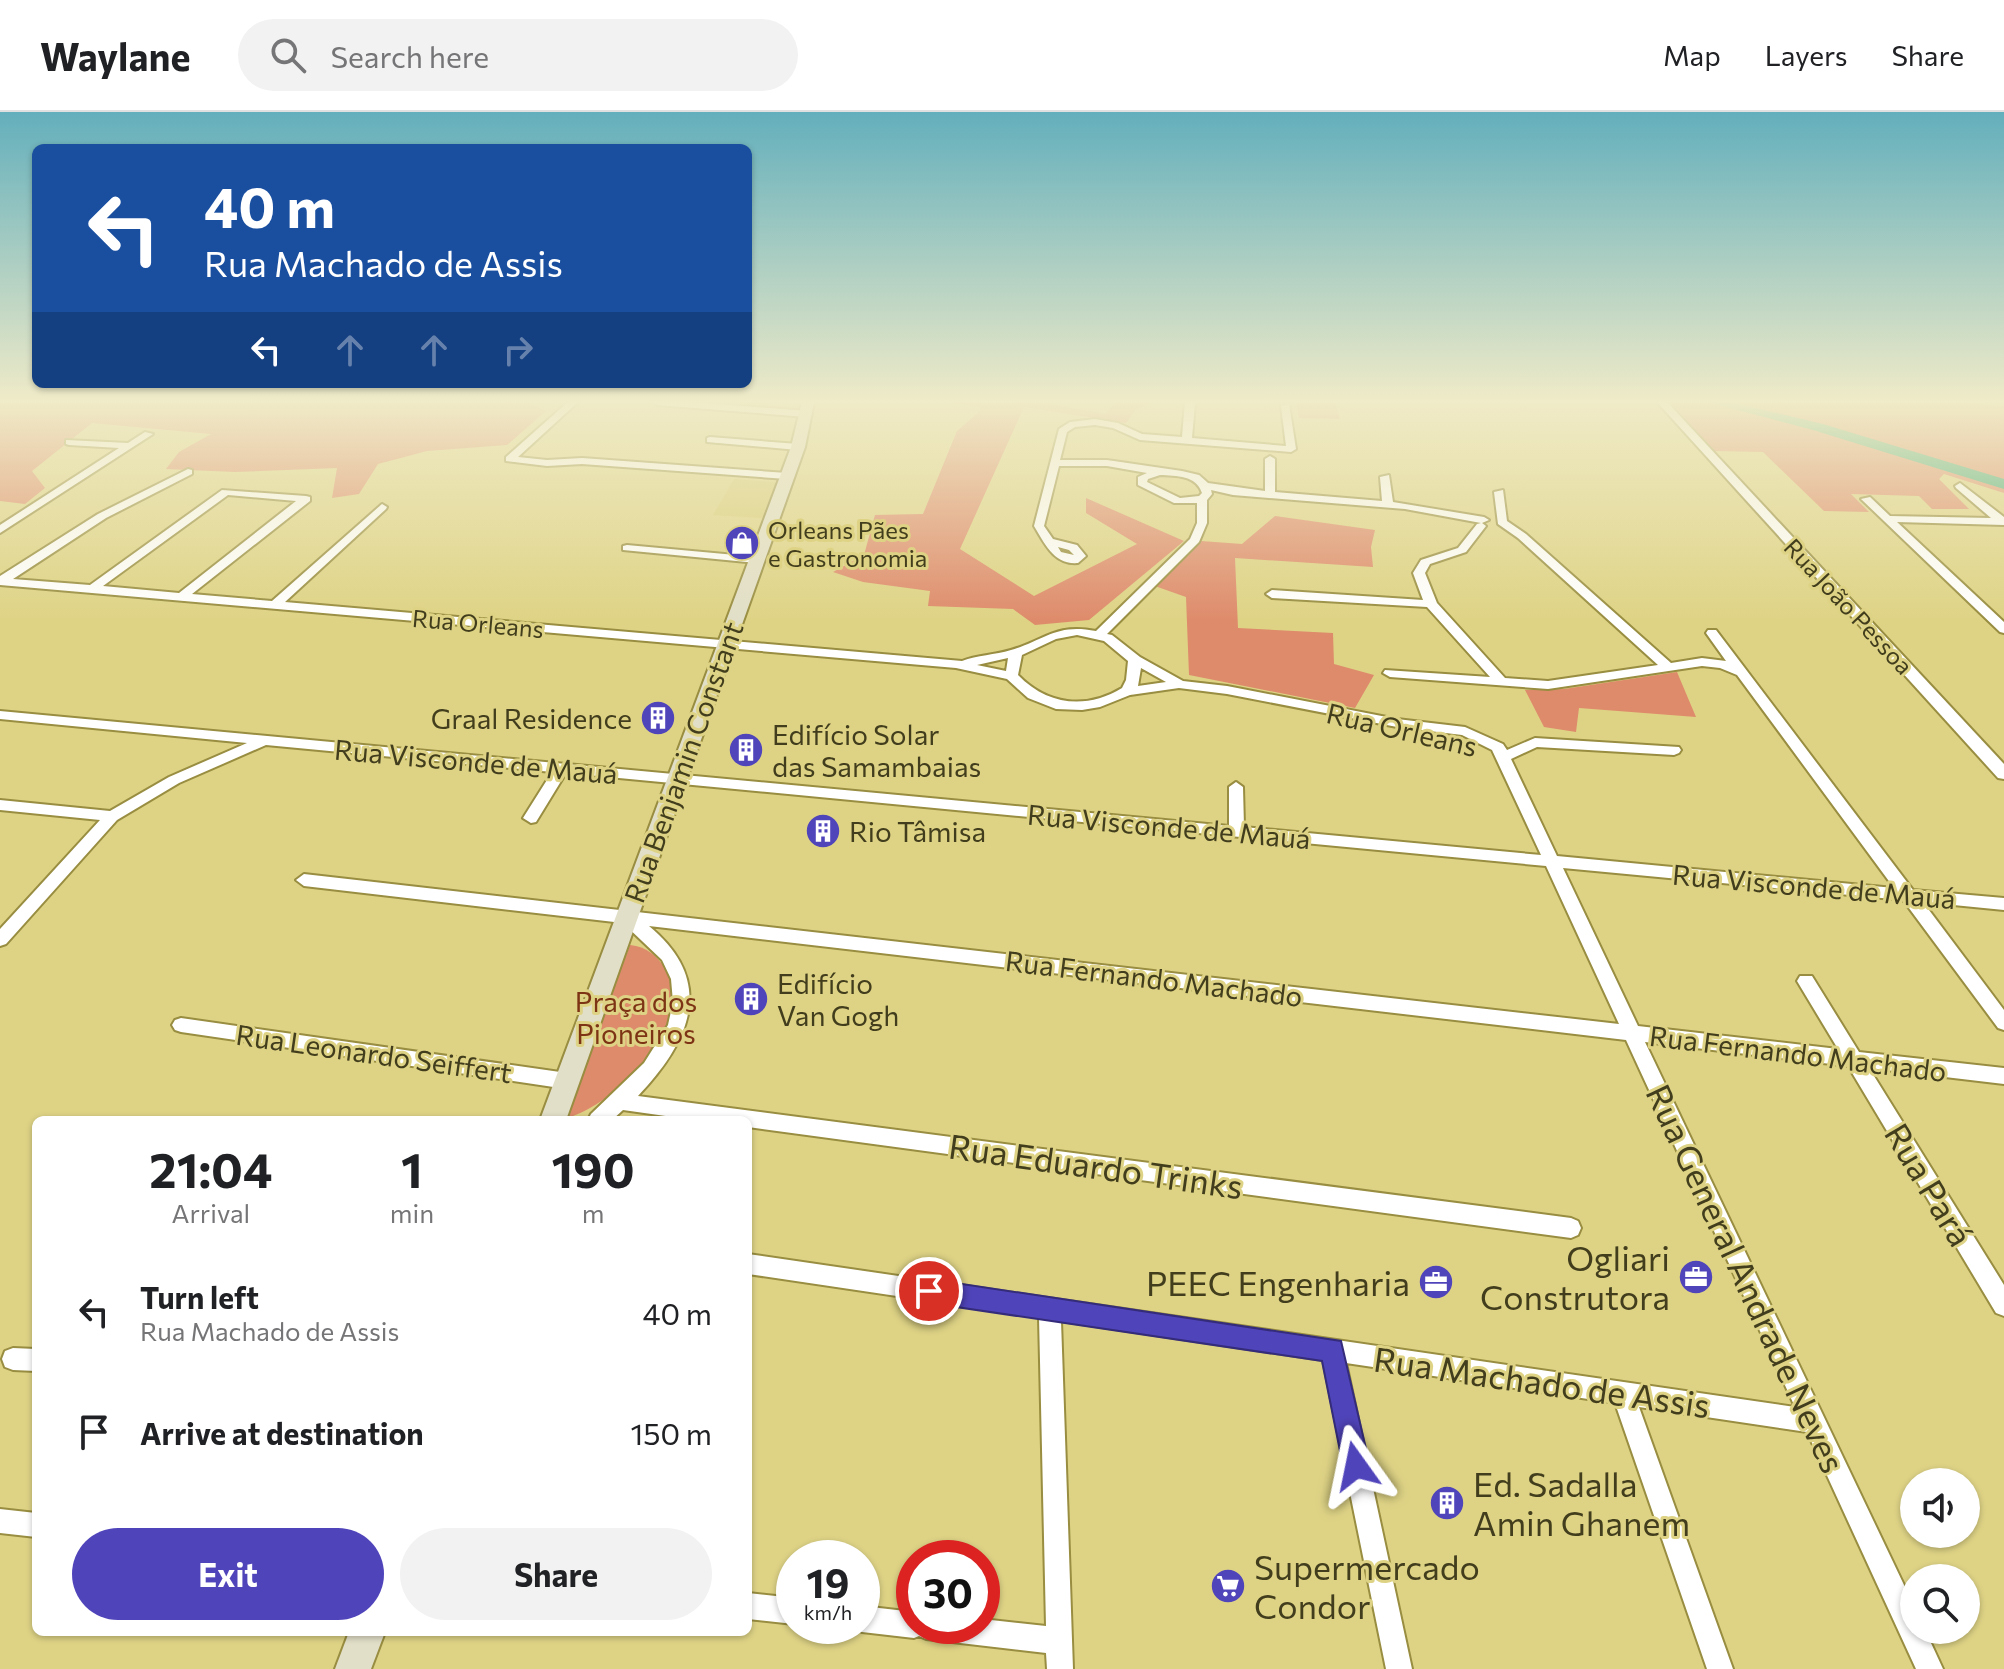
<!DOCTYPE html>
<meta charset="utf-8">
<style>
body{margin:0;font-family:Commissioner,sans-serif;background:#f2f2f2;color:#202124;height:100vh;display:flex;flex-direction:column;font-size:30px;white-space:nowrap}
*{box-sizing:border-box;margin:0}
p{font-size:26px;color:#757577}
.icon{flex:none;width:44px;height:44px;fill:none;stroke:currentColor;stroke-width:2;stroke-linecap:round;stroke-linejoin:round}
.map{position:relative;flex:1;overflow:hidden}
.panel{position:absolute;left:32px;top:1004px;width:720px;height:520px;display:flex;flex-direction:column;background:#fff;border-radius:12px;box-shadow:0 2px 6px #0004}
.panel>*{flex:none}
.banner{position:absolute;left:32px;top:32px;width:720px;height:244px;border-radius:12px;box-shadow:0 2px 6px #0004;background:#1a4fa0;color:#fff;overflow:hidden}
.fabs{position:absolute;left:1900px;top:1356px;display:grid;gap:16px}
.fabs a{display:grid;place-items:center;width:80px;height:80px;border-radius:50%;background:#fff;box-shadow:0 2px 6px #0004;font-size:40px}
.speed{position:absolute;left:776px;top:1428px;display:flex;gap:16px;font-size:40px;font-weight:700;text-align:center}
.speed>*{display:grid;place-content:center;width:104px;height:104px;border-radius:50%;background:#fff;box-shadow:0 2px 6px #0004;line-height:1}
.speed small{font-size:20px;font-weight:400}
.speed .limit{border:12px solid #d22;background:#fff;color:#111}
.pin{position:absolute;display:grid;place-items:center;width:68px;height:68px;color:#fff;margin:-34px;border:4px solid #fff;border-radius:50%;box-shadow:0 2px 8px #0007}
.me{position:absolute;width:88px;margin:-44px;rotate:348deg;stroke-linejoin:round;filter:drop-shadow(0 0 6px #0008)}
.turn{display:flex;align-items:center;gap:28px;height:168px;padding:0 40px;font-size:36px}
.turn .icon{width:104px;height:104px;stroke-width:2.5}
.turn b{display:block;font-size:56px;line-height:68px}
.lanes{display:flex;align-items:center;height:76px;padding:0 40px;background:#0003;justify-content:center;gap:40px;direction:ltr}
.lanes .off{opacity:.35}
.eta{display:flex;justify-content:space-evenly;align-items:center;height:136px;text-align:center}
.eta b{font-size:48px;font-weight:700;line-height:56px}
.button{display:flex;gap:16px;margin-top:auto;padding:16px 40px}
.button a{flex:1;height:92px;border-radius:48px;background:#5044bb;color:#fff;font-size:32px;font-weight:700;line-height:92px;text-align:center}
.button a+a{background:#f2f2f2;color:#202124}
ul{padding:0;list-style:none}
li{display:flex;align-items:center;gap:24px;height:120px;padding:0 40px}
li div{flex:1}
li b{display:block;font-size:30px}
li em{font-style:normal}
header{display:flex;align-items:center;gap:48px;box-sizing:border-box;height:112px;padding:0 40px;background:#fff;border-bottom:2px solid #e0e0e0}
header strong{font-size:38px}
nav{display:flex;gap:44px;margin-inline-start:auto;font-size:28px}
.search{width:560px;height:72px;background:#f2f2f2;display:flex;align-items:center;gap:20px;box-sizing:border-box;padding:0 28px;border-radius:44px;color:#757577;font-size:30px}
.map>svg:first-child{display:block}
.built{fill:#d8cc75}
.green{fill:#de8b6b}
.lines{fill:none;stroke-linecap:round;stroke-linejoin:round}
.river{fill:#3ba879;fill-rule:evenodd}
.minor-casing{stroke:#988d40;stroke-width:4}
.tertiary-casing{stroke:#988d40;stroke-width:4}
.secondary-casing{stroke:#988d40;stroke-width:4}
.minor{fill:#fff;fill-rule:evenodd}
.tertiary{fill:#fff;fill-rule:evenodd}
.secondary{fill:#e2dfc8;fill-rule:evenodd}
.route{fill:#5044bb;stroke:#342c7a;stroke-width:2}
.labels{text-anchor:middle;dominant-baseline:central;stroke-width:6;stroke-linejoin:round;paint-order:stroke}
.far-poi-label{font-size:24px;fill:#423e1d;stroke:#ded385;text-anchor:start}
.far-street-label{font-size:24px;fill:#423e1d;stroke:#ded385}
.poi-label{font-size:28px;fill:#423e1d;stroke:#ded385;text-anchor:start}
.street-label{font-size:28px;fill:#423e1d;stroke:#ded385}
.park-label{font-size:28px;fill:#7d3415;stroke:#ded385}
.near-street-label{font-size:34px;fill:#423e1d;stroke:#ded385}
.near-poi-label{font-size:34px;fill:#423e1d;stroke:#ded385;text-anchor:end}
</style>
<header>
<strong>Waylane</strong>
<div class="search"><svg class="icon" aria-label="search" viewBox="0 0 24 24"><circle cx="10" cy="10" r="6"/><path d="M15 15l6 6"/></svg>Search here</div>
<nav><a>Map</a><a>Layers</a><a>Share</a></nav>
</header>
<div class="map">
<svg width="2004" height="1557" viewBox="0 0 2004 1557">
<rect width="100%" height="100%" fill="#ded385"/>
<path class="built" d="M734,367l42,3 -14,36 -49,-3z"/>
<g class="green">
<path d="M0,290h527l19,9 -39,34 -80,6 -49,13 -19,30 -27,4 5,-30 -102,4 -69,-3 13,-17 32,-18 -119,-11 -60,48 13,17 -20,16 -25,-3z"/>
<path d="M939,290h101l65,12 11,-12h38l-18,7 -10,14 -102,-16 -64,142 74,47 103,-52 -51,-31v-15l98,43 -95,79 -54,5 -22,-16 -85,-3 2,-15 -67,-9 -30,-10 31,-17 11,-40 48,-1 34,-83 24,-21 -3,-4z"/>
<path d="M1296,290h39l5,17 -41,-1z"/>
<path d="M1667,290h284l53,4v87l-60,-19 -5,5 30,30h-37l-13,-13 -68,-2 18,18 -45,-1 -61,-59 -48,-1z"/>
<path d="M1275,404l100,14 -4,17 2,20 -138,-9 3,70 95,5 1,31 40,11 -19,33 -166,-33 -3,-78 -34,-12 49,-44 41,3z"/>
<path d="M1677,560l19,45 -117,-9 -3,24 -32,-5 -19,-37 39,-1z"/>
<path d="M630,833c17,2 26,10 35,23 35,54 -50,138 -99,150z"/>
</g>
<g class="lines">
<path class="river" d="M1708,290h23l92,22 181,55v10l-191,-59z"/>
<g class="minor-casing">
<g id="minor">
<path d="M568,290h10l-60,55 29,3 35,-2 205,15 5,3 -5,3 -205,-15 -35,2 -41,-5v-4z"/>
<path d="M653,290h35l119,9 5,3 -5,3 -149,-12z"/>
<path d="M1185,290h10l-3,36 94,8 -5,-40 8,-2 7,45 -5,3 -151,-12 -27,-12 -18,-3 -20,2 -8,5 -7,28h47l75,11 17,4 9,8 57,8v-32l5,-3 5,3v33l107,9 -2,-24 9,-2 4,27 91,15 5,3 -7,3 4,3 -20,26 -36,12 -5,9 12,30 68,75 43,3 110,-16 -140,-127 -20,-14 -4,-32 9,-2 4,31 19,13 145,129 31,-5 24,3 -20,-28 2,-3h8l197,260 91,8v12l-81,-8 81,108v20l-6,-2 -95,-128 -340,-32 75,158 200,23 -41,-68 3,-5h12l47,76 145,16v16l-135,-16 135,217v31l-8,-3 -148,-247 -203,-24 269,564v24h11l18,39h-27l-109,-237 -168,-25 94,262h-26l-92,-266 -269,-40 66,306h-26l-63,-309 -262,-39 12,348h-26l-1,-16 -120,-14 -7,-3 -5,2 -52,-6 -9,-4 -1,-2h10v-20l52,6v14h68v-7l64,7 -7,-309 -291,-43v-20l1047,153 -169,-367 -977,-114c68,56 41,115 -11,170l933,122 7,3 3,7 -3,7 -7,3 -823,-111v-7h-54l-71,-10 -11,10h-24l3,-6 53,-51 24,-38 5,-23 -2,-23 -9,-19 -39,-37 -319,-37 -8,-6 8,-6 1315,150 -73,-158 -980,-93 -30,49 -5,1 -8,-5 29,-46 -286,-27 -87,38 -62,37 -111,124 -6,2v-17l100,-109 -100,-10v-10l110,11 59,-34 78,-34 -247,-24v-8l1229,115v-39l7,-5 7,5 1,40 297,28 -49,-105 -30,-15 -65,-8 -170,-33 -48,-6 -49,7 -30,12 -18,3 -26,-1 -28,-11 -21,-19 -51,-11 -956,-83v-9l98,-62 90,-45 4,1v4l-86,44 -93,61 77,6 132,-95 84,6 4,1v4l-118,93 80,7 110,-97 5,3 -1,2 -101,93 677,59c15,-6 33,-6 49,-11 34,-10 45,-27 85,-19l94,-92 7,-16v-20h-23l-36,-18v-8l9,-4 -40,-7h-48l-15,60 9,13 24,6 9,11 -8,7c-24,2 -33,-19 -44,-37l25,-97 11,-7 25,-3 23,4 24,11 40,3zM1160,363c17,1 36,0 42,18l-3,3 -19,2 -33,-16 1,-3zM1211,378l22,5 172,14 76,14 -4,1 -19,24 -37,12 -8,13 10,27 -151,-10 -6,4 6,4 155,9 63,70 -105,-7 -2,3 7,4 158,12 154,-23 18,2 17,7 157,213 -337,-32 -46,-97 26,-12 137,8 5,-2 2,-3 -2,-3 -144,-9 -28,12 -4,-6 -38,-17 -68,-8 -170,-33 -44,-5 -43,-24 -28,-22 -5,-1 92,-92 8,-19v-23l5,-6zM228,383l68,6 -117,92 -76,-7zM1058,435l11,3 5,5 -13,-3zM1077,523l27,6 24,20 -2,19 -4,8c-36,22 -75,17 -104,-13l4,-20 34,-16zM1008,546l-2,13 -29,-6zM1141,556l25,14 -28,4z"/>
<path d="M145,320l8,2 -153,99v-8l119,-77 -50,-3 -3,-1v-4l62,3z"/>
<path d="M710,325l88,7 5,3 -5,3 -91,-8v-4z"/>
<path d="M1960,371l44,34v8l-107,-3 107,100v11l-4,-1 -139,-133 9,-2 20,19 101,2 -35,-30 -1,-2z"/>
<path d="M627,433l130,12 6,3 -6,3 -134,-13v-4z"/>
<path d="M181,906l386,55 7,2 2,6 -2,6 -7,2 -386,-57 -6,-2 -3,-5 3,-5z"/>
<path d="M13,1236l23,1v22l-23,-1 -8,-3 -3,-8 3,-8z"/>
<path d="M0,1397l36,4v24l-36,-4z"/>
<path d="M748,1481l46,5v26l-46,-5z"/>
</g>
</g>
<g class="tertiary-casing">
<path id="tertiary" d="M1657,290h10l337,362v15l-6,-1z"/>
</g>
<g class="secondary-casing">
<g id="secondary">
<path d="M802,290h12l-9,45 -239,673h-26l251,-673z"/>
<path d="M349,1520h36l-14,37h-36z"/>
</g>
</g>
<use href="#minor" class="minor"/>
<use href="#tertiary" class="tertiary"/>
<use href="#secondary" class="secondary"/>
</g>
<linearGradient id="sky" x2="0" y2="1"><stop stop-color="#63afbc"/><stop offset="0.57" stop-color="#f0ebc8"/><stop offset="1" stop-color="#f0ebc8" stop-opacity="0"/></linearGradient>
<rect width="2004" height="508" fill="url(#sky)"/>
<path class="route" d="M929,1167l412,62 29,125 -4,10 -10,4 -9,-4 -4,-10 -21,-105 -393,-58 -8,-4 -4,-8 4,-8z"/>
<defs>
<g id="shop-disc" transform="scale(1.8)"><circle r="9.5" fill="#5044bb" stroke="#ded385"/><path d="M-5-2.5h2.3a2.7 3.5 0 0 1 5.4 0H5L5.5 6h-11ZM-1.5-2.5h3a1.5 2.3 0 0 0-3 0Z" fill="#fff"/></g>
<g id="building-disc" transform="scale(1.8)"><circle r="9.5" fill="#5044bb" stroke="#ded385"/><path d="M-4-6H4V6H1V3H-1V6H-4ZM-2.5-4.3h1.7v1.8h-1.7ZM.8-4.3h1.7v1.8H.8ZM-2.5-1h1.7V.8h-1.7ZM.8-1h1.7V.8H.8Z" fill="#fff"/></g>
<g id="office-disc" transform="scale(1.8)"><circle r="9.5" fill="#5044bb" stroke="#ded385"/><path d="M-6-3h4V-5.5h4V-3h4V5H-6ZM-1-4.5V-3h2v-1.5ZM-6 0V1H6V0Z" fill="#fff"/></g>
<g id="supermarket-disc" transform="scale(1.8)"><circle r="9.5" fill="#5044bb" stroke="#ded385"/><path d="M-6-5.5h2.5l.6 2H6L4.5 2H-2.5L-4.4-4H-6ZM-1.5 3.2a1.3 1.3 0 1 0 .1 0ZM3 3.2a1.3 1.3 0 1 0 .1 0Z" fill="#fff"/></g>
</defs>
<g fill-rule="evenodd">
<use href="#shop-disc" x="742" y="431"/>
<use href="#building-disc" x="658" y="606"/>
<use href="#building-disc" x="746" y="638"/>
<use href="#building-disc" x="823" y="719"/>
<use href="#building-disc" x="751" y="887"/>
<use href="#office-disc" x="1696" y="1165"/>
<use href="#office-disc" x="1436" y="1170"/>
<use href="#building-disc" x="1447" y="1391"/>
<use href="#supermarket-disc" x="1228" y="1474"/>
</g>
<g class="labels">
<g class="far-poi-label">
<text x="768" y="417">Orleans Pães<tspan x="768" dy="28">e Gastronomia</tspan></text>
</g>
<g class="far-street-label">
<text transform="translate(1849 494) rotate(47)">Rua João Pessoa</text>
<text transform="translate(478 511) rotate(5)">Rua Orleans</text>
</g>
<g class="poi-label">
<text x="632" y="606" text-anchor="end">Graal Residence</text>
<text x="772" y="622">Edifício Solar<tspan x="772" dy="32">das Samambaias</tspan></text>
<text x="849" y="719">Rio Tâmisa</text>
<text x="777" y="871">Edifício<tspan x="777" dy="32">Van Gogh</tspan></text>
</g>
<g class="street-label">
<text transform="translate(1402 617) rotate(13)">Rua Orleans</text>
<text transform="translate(476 649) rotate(5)">Rua Visconde de Mauá</text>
<text transform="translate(683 650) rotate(-70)">Rua Benjamin Constant</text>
<text transform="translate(1169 714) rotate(5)">Rua Visconde de Mauá</text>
<text transform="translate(1814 774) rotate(5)">Rua Visconde de Mauá</text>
<text transform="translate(1154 866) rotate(7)">Rua Fernando Machado</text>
<text transform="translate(374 941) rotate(8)">Rua Leonardo Seiffert</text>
<text transform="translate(1798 941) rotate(7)">Rua Fernando Machado</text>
</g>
<g class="park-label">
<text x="636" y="889">Praça dos<tspan x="636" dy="32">Pioneiros</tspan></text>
</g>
<g class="near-street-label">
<text transform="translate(1096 1053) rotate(8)">Rua Eduardo Trinks</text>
<text transform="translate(1930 1072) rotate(59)">Rua Pará</text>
<text transform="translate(1747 1166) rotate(65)">Rua General Andrade Neves</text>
<text transform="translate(1542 1269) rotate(8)">Rua Machado de Assis</text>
</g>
<g class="near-poi-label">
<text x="1670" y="1145">Ogliari<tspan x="1670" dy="39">Construtora</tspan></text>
<text x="1410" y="1170">PEEC Engenharia</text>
<text x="1473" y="1371" text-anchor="start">Ed. Sadalla<tspan x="1473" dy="39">Amin Ghanem</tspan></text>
<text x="1254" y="1454" text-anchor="start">Supermercado<tspan x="1254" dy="39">Condor</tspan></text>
</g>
</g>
</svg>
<div class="fabs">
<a><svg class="icon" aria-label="sound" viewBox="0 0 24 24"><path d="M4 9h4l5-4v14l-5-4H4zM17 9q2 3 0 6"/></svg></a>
<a><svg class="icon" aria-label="search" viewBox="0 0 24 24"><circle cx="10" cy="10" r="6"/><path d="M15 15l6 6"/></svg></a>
</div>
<div class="speed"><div>19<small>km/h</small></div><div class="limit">30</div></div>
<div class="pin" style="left:929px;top:1179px;background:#d93025"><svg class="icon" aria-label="arrive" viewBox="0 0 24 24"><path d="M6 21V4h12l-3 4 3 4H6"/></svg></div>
<svg class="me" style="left:1356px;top:1354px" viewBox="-20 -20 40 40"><path d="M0-17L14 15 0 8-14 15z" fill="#5044bb" stroke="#fff" stroke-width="4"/></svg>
<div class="banner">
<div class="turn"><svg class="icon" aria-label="left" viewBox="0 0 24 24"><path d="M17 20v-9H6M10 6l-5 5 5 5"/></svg><div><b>40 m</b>Rua Machado de Assis</div></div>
<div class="lanes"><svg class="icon" aria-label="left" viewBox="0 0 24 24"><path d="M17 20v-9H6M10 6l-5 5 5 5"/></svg><svg class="icon off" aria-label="ahead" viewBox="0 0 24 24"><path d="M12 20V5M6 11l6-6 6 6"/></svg><svg class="icon off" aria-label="ahead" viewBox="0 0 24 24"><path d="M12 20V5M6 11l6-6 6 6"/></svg><svg class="icon off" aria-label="right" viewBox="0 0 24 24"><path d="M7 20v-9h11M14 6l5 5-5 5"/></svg></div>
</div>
<section class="panel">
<div class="eta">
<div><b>21:04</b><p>Arrival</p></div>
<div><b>1</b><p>min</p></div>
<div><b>190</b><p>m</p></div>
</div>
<ul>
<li><svg class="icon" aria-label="left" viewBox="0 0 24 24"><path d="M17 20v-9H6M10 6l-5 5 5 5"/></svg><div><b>Turn left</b><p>Rua Machado de Assis</p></div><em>40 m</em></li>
<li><svg class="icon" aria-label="arrive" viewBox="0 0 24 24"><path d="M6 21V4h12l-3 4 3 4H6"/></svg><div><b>Arrive at destination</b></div><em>150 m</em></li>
</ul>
<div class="button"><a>Exit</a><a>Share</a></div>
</section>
</div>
